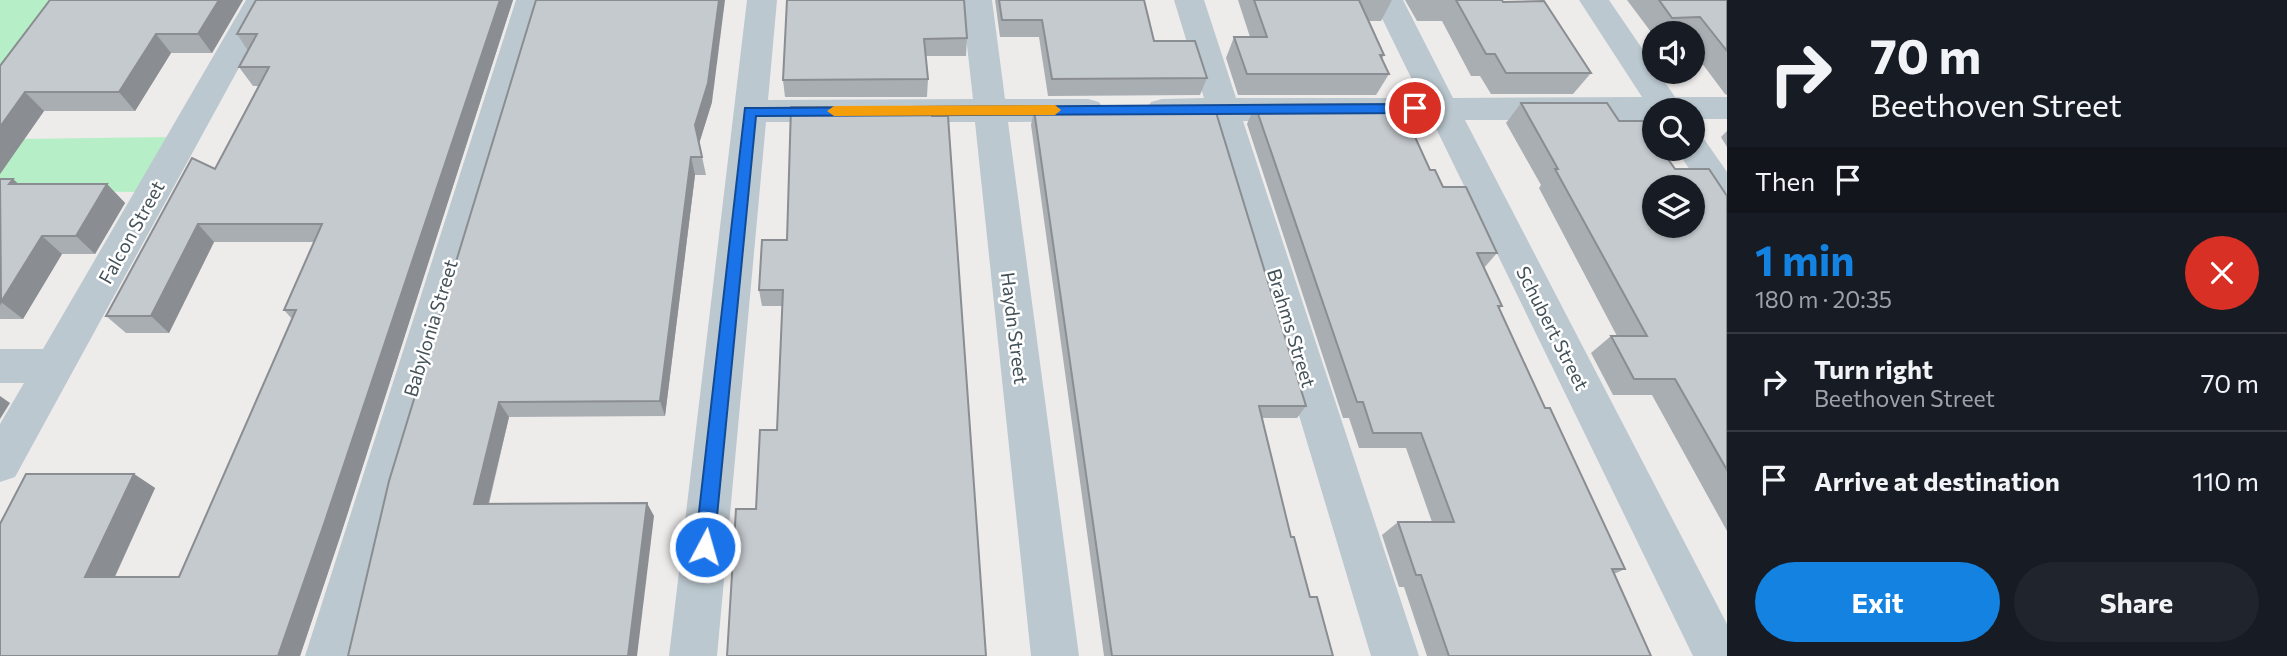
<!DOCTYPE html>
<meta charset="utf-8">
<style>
body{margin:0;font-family:Commissioner,sans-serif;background:#20242c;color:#f1f3f6;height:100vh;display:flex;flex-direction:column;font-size:26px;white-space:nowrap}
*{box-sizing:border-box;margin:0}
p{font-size:23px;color:#9ea1a6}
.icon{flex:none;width:38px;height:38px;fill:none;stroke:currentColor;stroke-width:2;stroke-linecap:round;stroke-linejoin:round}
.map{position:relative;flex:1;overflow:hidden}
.details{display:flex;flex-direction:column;background:#171b24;width:560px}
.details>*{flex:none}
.top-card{background:#171b24;color:#f1f3f6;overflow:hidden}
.buttons{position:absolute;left:1642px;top:21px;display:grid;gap:14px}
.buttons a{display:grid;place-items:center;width:63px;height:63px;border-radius:50%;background:#171b24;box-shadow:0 2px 5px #0004;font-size:35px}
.pin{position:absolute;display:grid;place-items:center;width:60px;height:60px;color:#fff;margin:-30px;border:4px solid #fff;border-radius:50%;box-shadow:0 2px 7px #0007}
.me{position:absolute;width:77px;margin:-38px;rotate:6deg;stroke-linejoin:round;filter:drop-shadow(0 0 5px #0008)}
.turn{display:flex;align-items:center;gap:24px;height:147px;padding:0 28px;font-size:32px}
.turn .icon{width:91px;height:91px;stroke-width:2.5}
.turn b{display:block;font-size:49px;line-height:60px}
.then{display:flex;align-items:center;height:66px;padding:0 28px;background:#0003;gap:14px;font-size:26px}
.round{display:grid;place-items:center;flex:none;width:74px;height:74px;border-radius:37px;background:#20242c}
.head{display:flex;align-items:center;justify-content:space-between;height:119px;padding:0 28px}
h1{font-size:42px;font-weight:700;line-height:52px;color:#1382e0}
.button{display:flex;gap:14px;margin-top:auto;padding:14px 28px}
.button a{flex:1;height:80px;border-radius:42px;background:#1382e0;color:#fff;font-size:28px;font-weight:700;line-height:80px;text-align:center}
.button a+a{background:#20242c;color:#f1f3f6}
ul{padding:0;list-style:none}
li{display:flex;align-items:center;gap:21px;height:98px;padding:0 28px;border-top:2px solid #363941}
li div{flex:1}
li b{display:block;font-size:26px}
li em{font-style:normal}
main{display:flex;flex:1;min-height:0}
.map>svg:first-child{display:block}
.green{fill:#b6efc7}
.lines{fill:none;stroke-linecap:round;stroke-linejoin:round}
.minor{fill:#bbc8cf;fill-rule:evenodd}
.wall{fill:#a9aeb2}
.shaded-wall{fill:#8a8d91}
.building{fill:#c5cacf;stroke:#8a8d91;stroke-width:2;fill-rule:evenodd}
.route{fill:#1a73e8;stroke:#114b97;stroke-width:2}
.slow{fill:#f59e0b}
.labels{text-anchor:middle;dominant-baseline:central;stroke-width:5;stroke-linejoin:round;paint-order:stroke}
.street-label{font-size:19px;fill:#435159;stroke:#fff}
</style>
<main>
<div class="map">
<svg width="1727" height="656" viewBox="0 0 1727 656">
<rect width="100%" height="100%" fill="#eeebeb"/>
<g class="green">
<path d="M0,0h61l-61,82z"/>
<path d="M168,137l-33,55 -135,-2v-28l19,-23z"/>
</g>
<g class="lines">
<g class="minor">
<path d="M246,0h30l-261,477 -15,5v-58l24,-41h-24v-34h43z"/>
<path d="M516,0h30l-193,656h-48z"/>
<path d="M747,0h30l-9,100 205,-1 -11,-99h30l13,99h83l11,3 5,8 -5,8 -11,3 -80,1 71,534h-48l-56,-534h-209l-49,534h-48z"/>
<path d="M1174,0h30l32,98h185l-48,-98h30l50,98 189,-1 -63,-97h30l45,66v6h4l17,25h52v22h-35v-9h-38v10h-189l262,504v32h-34l-261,-536 -189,1 176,535h-48l-160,-535h-49l-11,-3 -5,-8 5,-8 11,-3 42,-1z"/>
<path d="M1692,136l12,3 23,33v40l-12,-4 -39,-59h16z"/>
</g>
</g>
<g class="wall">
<path d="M243,0l-31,53h-41l-36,58h-91l-44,63v-108z"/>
<path d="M513,0l-173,537 -40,119h-300l134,-182 21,14 -40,89h64l113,-258 -8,-9 30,-68h-100l-45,91h-43l-20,-17 109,-147 43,-83h-5l-14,-19 9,-16 -11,-17z"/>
<path d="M536,0l176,102 -13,41 7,32h-11l-30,241 -156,1 -20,87 165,12 -306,140z"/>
<path d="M787,0l180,38 -1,18h-40l2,23 -1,18h-142l-2,-17z"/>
<path d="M995,0h149l10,41 53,37 -7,17 -152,1 -9,-59h-39z"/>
<path d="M1238,0h154l-11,21h-13l16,34 -2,4 7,15 -13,21h-138l-12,-37 8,-21h16z"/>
<path d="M1405,0h97l89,73 -18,21h-82l-11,-18h-9l-29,-55h-25z"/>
<path d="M1627,0h100v95l-2,-1 -33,-44v-17h-38v3z"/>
<path d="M1521,103l98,18 56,48 52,27v335l-75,-136h-39l-22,-42 20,-17h6l-78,-148 2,-3 -35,-62z"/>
<path d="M1255,105l175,65 13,17 54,66 -13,15 18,38 -3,3 46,99 80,161 -11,5 37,82h-224l-23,-69h-5l-17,-52 16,-13h34l-26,-74h-47l-10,-30h-6l-96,-294z"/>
<path d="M1034,110l272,296 -9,12h-35l29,119 19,60 23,59h-229l-73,-531z"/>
<path d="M1727,131v16l-6,-10z"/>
<path d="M0,179l19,5h88l18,19 -30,51h-33l-39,65h-23z"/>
<path d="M762,240l224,416 -230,-147 21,-79 5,-124h-20l-3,-16z"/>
</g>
<g class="shaded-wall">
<path d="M219,0h24l-31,53 -14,-19z"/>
<path d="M500,0h13l-173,537 -40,119h-22z"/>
<path d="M719,0h6l-13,102 -13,42 -4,-19z"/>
<path d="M156,34l15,19 -36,58 -16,-19z"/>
<path d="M25,92l19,19 -44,63v-47z"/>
<path d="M691,157l4,18 -30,241 -5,-15z"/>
<path d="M13,179l20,18 -24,-13z"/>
<path d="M107,184l18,19 -30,51 -19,-18z"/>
<path d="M198,224l16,18 -45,91 -18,-17z"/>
<path d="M42,236l20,18 -39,65 -22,-17z"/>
<path d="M0,396l10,7 -10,16z"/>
<path d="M499,402l10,15 -24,100 -11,-13z"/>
<path d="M134,474l21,14 -46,101 -24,-12z"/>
<path d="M647,503l7,13 -17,140h-9z"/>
</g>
<g class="building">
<path d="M50,0h169l-21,34h-42l-37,58h-94l-25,35v-61z"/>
<path d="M256,0h244l-176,524 -46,132h-278v-132l26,-50h108l-49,103h94l117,-267h-12l38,-86h-124l-47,92h-45l86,-158 23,11 54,-102h-30l18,-33h-20z"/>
<path d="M536,0h183l-11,83 -13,42 7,32h-11l-31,244 -161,1 -25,102 173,-1 -19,153h-280l41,-175z"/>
<path d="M787,0h177l3,38 -43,1 4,40 -145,1z"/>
<path d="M999,0h145l10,41h41l12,37 -155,1 -10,-59h-40z"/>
<path d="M1254,0h105l25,55h-4l9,19h-142l-13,-37h33z"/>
<path d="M1456,0h46l1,2 41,-1 47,72h-85l-11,-19h-9z"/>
<path d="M1659,0h68v51l-27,-34 -28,1z"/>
<path d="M1521,103h86l12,18h24l11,17v11h7l14,20h34l18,27v274l-52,-91h-41l-23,-43h36l-92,-167h3zM1654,187h38v39h-38z"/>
<path d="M1400,104l30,66h5l8,17h23l31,66h-20l25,53h-4l47,102h5l75,161h-13l39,87h-202l-28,-81h-5l-18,-53h56l-33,-89h-48l-10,-31h-6l-102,-297z"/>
<path d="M791,107h140l1,9h16l38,540h-259l9,-147h20l4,-79h17l6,-140h-24l3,-50h25z"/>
<path d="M1215,109l91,297h-47l32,131h3l16,60h7l16,59h-221l-78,-546z"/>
<path d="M0,179h13l-4,5h98l-31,52h-34l-41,66z"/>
</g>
<path class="route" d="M1415,104l7,4 -7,5 -659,3 -42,431 -3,6 -6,3 -7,-3 -3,-6 50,-439z"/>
<path class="slow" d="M1055,105l6,5 -6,5 -221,1 -7,-5 7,-5z"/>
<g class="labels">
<g class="street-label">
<text transform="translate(131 232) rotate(-61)">Falcon Street</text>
<text transform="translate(430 328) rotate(-73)">Babylonia Street</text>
<text transform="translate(1015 328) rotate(83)">Haydn Street</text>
<text transform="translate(1292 328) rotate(73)">Brahms Street</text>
<text transform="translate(1553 328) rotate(63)">Schubert Street</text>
</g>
</g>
</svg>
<div class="buttons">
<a><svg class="icon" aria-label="sound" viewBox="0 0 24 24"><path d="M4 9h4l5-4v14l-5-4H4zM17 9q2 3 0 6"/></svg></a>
<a><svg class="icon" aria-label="search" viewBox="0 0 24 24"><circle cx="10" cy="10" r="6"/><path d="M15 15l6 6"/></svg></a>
<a><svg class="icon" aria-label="layers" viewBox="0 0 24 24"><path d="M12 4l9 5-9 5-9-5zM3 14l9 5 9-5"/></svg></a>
</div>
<div class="pin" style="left:1415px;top:108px;background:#d93025"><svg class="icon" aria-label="arrive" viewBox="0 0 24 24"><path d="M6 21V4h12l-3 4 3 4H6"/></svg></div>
<svg class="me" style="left:705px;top:547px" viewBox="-20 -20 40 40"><circle r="17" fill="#1a73e8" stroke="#fff" stroke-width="3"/><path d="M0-11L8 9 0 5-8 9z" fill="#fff"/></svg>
</div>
<section class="details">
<div class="top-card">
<div class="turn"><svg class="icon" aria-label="right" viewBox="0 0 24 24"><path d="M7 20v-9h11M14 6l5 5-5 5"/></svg><div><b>70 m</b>Beethoven Street</div></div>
<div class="then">Then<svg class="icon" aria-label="arrive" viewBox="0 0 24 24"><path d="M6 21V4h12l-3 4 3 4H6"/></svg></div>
</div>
<div class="head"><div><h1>1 min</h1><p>180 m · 20:35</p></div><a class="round" style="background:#d93025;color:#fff"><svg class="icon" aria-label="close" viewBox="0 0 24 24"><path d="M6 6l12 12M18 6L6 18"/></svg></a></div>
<ul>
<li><svg class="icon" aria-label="right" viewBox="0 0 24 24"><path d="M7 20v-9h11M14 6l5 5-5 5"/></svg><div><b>Turn right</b><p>Beethoven Street</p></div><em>70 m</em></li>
<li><svg class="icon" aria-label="arrive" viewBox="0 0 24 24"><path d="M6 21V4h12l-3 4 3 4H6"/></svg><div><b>Arrive at destination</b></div><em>110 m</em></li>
</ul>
<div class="button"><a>Exit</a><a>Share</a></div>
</section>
</main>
